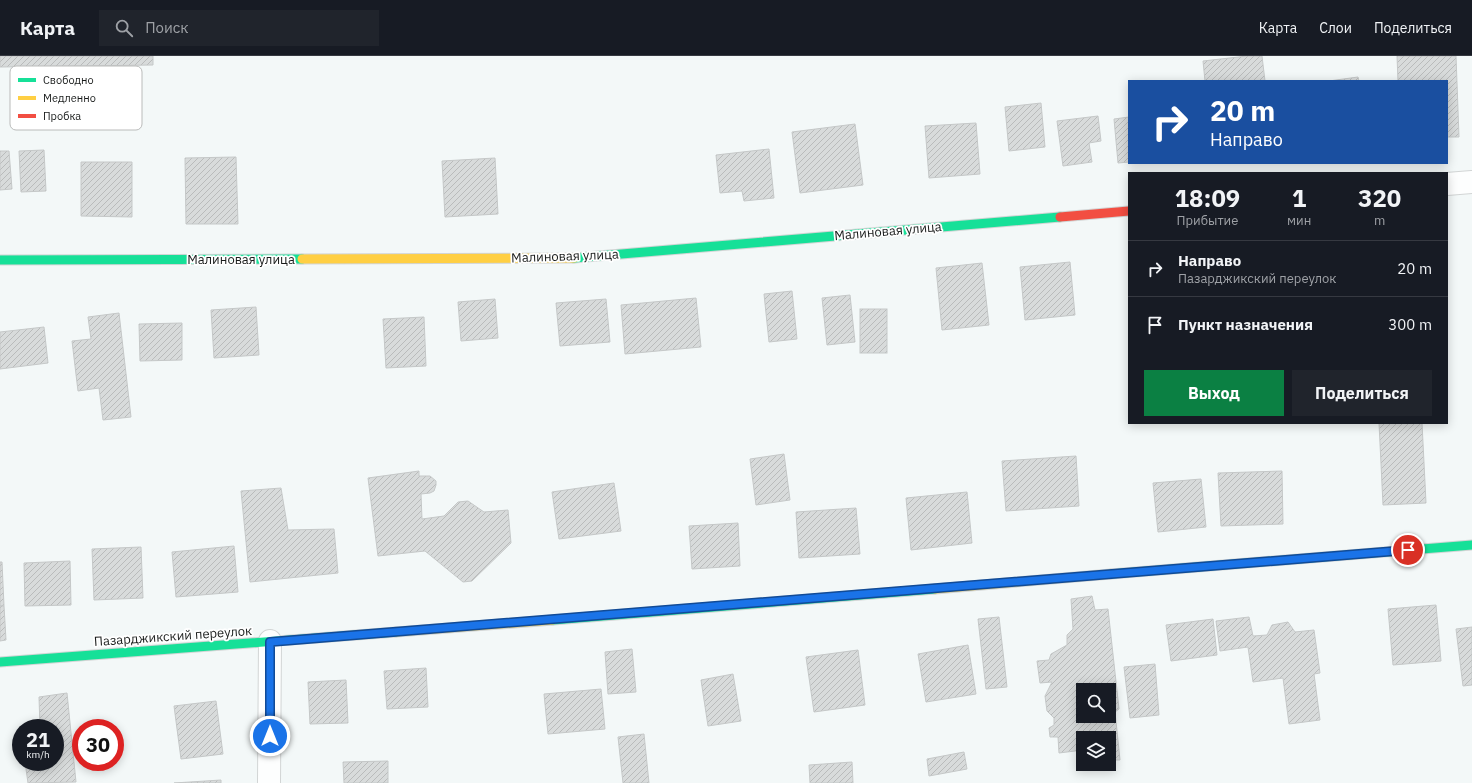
<!DOCTYPE html>
<html lang="ru">
<meta charset="utf-8">
<style>
body{margin:0;font-family:"IBM Plex Sans",sans-serif;background:#20242c;color:#f1f3f6;height:100vh;display:flex;flex-direction:column;font-size:15px;white-space:nowrap}
*{box-sizing:border-box;margin:0}
p{font-size:13px;color:#9ea1a6}
.icon{flex:none;width:22px;height:22px;fill:none;stroke:currentColor;stroke-width:2;stroke-linecap:round;stroke-linejoin:round}
.map{position:relative;flex:1;overflow:hidden}
.side{position:absolute;left:1128px;top:116px;width:320px;height:252px;display:flex;flex-direction:column;background:#171b24;border-radius:0px;box-shadow:0 2px 10px #0003}
.side>*{flex:none}
.banner{position:absolute;left:1128px;top:24px;width:320px;height:84px;border-radius:0px;box-shadow:0 2px 10px #0003;background:#1a4fa0;color:#fff;overflow:hidden}
.controls{position:absolute;left:1076px;top:627px;display:grid;gap:8px}
.controls a{display:grid;place-items:center;width:40px;height:40px;border-radius:0px;background:#171b24;box-shadow:0 2px 10px #0003;font-size:20px}
.speed{position:absolute;left:12px;top:663px;display:flex;gap:8px;font-size:20px;font-weight:700;text-align:center}
.speed>*{display:grid;place-content:center;width:52px;height:52px;border-radius:50%;background:#171b24;box-shadow:0 2px 10px #0003;line-height:1}
.speed small{font-size:10px;font-weight:400}
.speed .limit{border:6px solid #d22;background:#fff;color:#111}
.pin{position:absolute;display:grid;place-items:center;width:34px;height:34px;color:#fff;margin:-17px;border:2px solid #fff;border-radius:50%;box-shadow:0 1px 4px #0007}
.me{position:absolute;width:44px;margin:-22px;rotate:0deg;stroke-linejoin:round;filter:drop-shadow(0 0 3px #0008)}
.turn{display:flex;align-items:center;gap:14px;height:84px;padding:0 16px;font-size:18px}
.turn .icon{width:52px;height:52px;stroke-width:2.5}
.turn b{display:block;font-size:28px;line-height:34px}
.eta{display:flex;justify-content:space-evenly;align-items:center;height:68px;text-align:center}
.eta b{font-size:24px;font-weight:800;line-height:28px}
.cta{display:flex;gap:8px;margin-top:auto;padding:8px 16px}
.cta a{flex:1;height:46px;border-radius:0px;background:#0b8043;color:#fff;font-size:16px;font-weight:800;line-height:46px;text-align:center}
.cta a+a{background:#20242c;color:#f1f3f6}
ul{padding:0;list-style:none}
li{display:flex;align-items:center;gap:12px;height:56px;padding:0 16px;border-top:1px solid #363941}
li div{flex:1}
li b{display:block;font-size:15px}
li em{font-style:normal}
header{display:flex;align-items:center;gap:24px;box-sizing:border-box;height:56px;padding:0 20px;background:#171b24;border-bottom:1px solid #363941}
header strong{font-size:19px}
nav{display:flex;gap:22px;margin-inline-start:auto;font-size:14px}
.search{width:280px;height:36px;background:#20242c;display:flex;align-items:center;gap:10px;box-sizing:border-box;padding:0 14px;border-radius:0px;color:#9ea1a6;font-size:15px}
.map>svg:first-child{display:block}
.building{fill:url(#building-hatch);stroke:#c5c8c8;fill-rule:evenodd}
.lines{fill:none;stroke-linecap:round;stroke-linejoin:round}
.street-casing{stroke:#d2d5d5;stroke-width:24}
.fast-casing{stroke:#d2d5d5;stroke-width:11}
.slow-casing{stroke:#d2d5d5;stroke-width:11}
.jam-casing{stroke:#d2d5d5;stroke-width:11}
.street{stroke:#fdfefe;stroke-width:22}
.fast{stroke:#16e098;stroke-width:9}
.slow{stroke:#ffcf43;stroke-width:9}
.jam{stroke:#f24e42;stroke-width:9}
.route-casing{stroke:#114b97;stroke-width:10}
.route{stroke:#1a73e8;stroke-width:7}
.labels{text-anchor:middle;dominant-baseline:central;stroke-width:3.5;stroke-linejoin:round;paint-order:stroke}
.street-label{font-size:13px;fill:#181b1a;stroke:#fff}
.key{fill:#fff;stroke:#babbba;stroke-width:1}
.key-label{font-size:11px;fill:#181b1a}
</style>
<header>
<strong>Карта</strong>
<div class="search"><svg class="icon" aria-label="search" viewBox="0 0 24 24"><circle cx="10" cy="10" r="6"/><path d="M15 15l6 6"/></svg>Поиск</div>
<nav><a>Карта</a><a>Слои</a><a>Поделиться</a></nav>
</header>
<div class="map">
<svg width="1472" height="727" viewBox="0 0 1472 727">
<defs>
<pattern id="building-hatch" width="6" height="6" patternUnits="userSpaceOnUse"><rect width="6" height="6" fill="#d8dbdb"/><path d="M-1 1l2-2M0 6l6-6M5 7l2-2" fill="none" stroke="#b9bbbb"/></pattern>
</defs>
<rect width="100%" height="100%" fill="#f3f8f8"/>
<g class="building">
<path d="M0,0h153v9l-153,2z"/>
<path d="M1247,0h15l3,25h-60l-2,-20z"/>
<path d="M1397,0h59l3,81h-12v-56h-49z"/>
<path d="M1358,21l1,4h-30z"/>
<path d="M1041,47l4,44 -36,4 -4,-44z"/>
<path d="M1098,60l3,25 -12,2 3,19 -29,4 -6,-45z"/>
<path d="M1129,61v45l-11,1 -4,-44z"/>
<path d="M976,67l4,51 -51,4 -4,-52z"/>
<path d="M855,68l8,61 -63,8 -8,-61z"/>
<path d="M769,93l5,49 -30,3 -2,-10 -22,2 -4,-38z"/>
<path d="M44,94l2,41 -25,1 -2,-41z"/>
<path d="M0,95h9l3,38 -12,1z"/>
<path d="M236,101l2,67h-52l-1,-66z"/>
<path d="M495,102l3,56 -53,3 -3,-56z"/>
<path d="M81,106h51v55l-51,-1z"/>
<path d="M1070,206l5,53 -50,5 -5,-53z"/>
<path d="M982,207l7,62 -47,5 -6,-62z"/>
<path d="M792,235l5,48 -28,3 -5,-48z"/>
<path d="M850,239l5,47 -28,3 -5,-47z"/>
<path d="M696,242l5,49 -76,7 -4,-49z"/>
<path d="M495,243l3,39 -37,3 -3,-39z"/>
<path d="M606,243l4,43 -50,4 -4,-43z"/>
<path d="M256,251l3,48 -45,3 -3,-48z"/>
<rect x="860" y="253" width="27" height="44"/>
<path d="M119,257l12,104 -28,3 -4,-32 -21,3 -6,-50 19,-2 -3,-22z"/>
<path d="M424,261l2,49 -40,2 -3,-49z"/>
<path d="M182,267v37l-42,1 -1,-37z"/>
<path d="M44,271l4,36 -48,6v-37z"/>
<path d="M1379,367h43l4,80 -43,2z"/>
<path d="M784,398l6,46 -34,5 -6,-46z"/>
<path d="M1076,400l3,50 -73,5 -4,-50z"/>
<path d="M419,415v5h11l6,5v4l-2,6 -4,2 -9,1 1,25 22,-3 14,-14 10,-1 16,11 24,-2 3,33 -39,38 -9,1 -38,-31 -47,5 -10,-78z"/>
<path d="M1282,415l1,53 -62,2 -3,-53z"/>
<path d="M1201,423l5,48 -48,5 -5,-49z"/>
<path d="M614,427l7,48 -62,8 -7,-47z"/>
<path d="M281,432l7,42 46,-1 4,44 -88,9 -9,-91z"/>
<path d="M967,436l5,51 -61,7 -5,-52z"/>
<path d="M856,452l4,46 -61,4 -3,-46z"/>
<path d="M738,467l2,43 -48,3 -3,-43z"/>
<path d="M234,490l4,46 -62,5 -4,-45z"/>
<path d="M141,491l2,51 -49,2 -2,-51z"/>
<path d="M70,505l1,44 -46,1 -1,-43z"/>
<path d="M0,506h2l2,44h-4z"/>
<path d="M1092,540l3,14 13,-1 11,100 -4,3 5,48h-11v-22h-26v12l-24,3 -1,-16h-8l-1,-9 5,-3v-7l-7,-7 -2,-15 7,-14 -12,1 -3,-22 12,-1 2,-6 16,-9v-10l6,-6 -2,-30zM1083,634h26v26h-26z"/>
<path d="M1436,549l5,56 -48,4 -5,-56z"/>
<path d="M0,550h4l2,34 -6,1z"/>
<path d="M999,561l8,70 -21,2 -8,-70z"/>
<path d="M1249,561l4,19 14,-1 5,-10 16,-3 7,10 19,-2 6,43 -6,1 6,46 -31,4 -6,-46 -30,4 -5,-35 -28,4 -4,-30z"/>
<path d="M1213,563l4,36 -46,6 -5,-36z"/>
<path d="M1472,571v58l-9,1 -7,-57z"/>
<path d="M968,589l8,49 -50,8 -8,-48z"/>
<path d="M632,593l4,43 -28,2 -3,-42z"/>
<path d="M858,594l7,55 -51,7 -8,-55z"/>
<path d="M1155,608l4,51 -29,3 -6,-51z"/>
<path d="M426,612l2,39 -41,2 -3,-38z"/>
<path d="M733,618l8,47 -33,5 -7,-46z"/>
<path d="M346,624l2,43 -38,1 -2,-42z"/>
<path d="M601,633l4,40 -57,5 -4,-40z"/>
<path d="M67,637l9,89 -48,1 -3,-21h30v-34h-15l-1,-31z"/>
<path d="M216,645l7,53 -42,5 -7,-53z"/>
<path d="M644,678l5,49h-26l-5,-46z"/>
<path d="M964,696l3,17 -38,7 -2,-17z"/>
<path d="M388,705v22h-44l-1,-21z"/>
<path d="M852,706l1,21h-43l-1,-18z"/>
<path d="M221,724v3h-47z"/>
</g>
<g class="lines">
<g class="street-casing">
<g id="street">
<path d="M1447,128l25,-2"/>
<path d="M269,727l1,-142"/>
</g>
</g>
<g class="fast-casing">
<g id="fast">
<path d="M574,202l486,-41"/>
<path d="M0,204l302,-1"/>
<path d="M1111,518l361,-29"/>
<path d="M553,564l382,-31"/>
<path d="M0,606l396,-30"/>
</g>
</g>
<g class="slow-casing">
<g id="slow">
<path d="M302,203l272,-1"/>
<path d="M935,533l176,-15"/>
<path d="M396,576l157,-12"/>
</g>
</g>
<g class="jam-casing">
<path id="jam" d="M1060,161l69,-6"/>
</g>
<use href="#street" class="street"/>
<use href="#fast" class="fast"/>
<use href="#slow" class="slow"/>
<use href="#jam" class="jam"/>
</g>
<g class="lines">
<g class="route-casing">
<path id="route" d="M270,680v-94l1138,-92"/>
</g>
<use href="#route" class="route"/>
</g>
<g class="labels">
<g class="street-label">
<text transform="translate(888 175) rotate(-5)">Малиновая улица</text>
<text transform="translate(565 200) rotate(-2)">Малиновая улица</text>
<text x="241" y="203">Малиновая улица</text>
<text transform="translate(173 580) rotate(-4)">Пазарджикский переулок</text>
</g>
</g>
<rect x="10" y="10" width="132" height="64" rx="6" class="key"/>
<rect x="18" y="22" width="18" height="4" fill="#16e098"/>
<rect x="18" y="40" width="18" height="4" fill="#ffcf43"/>
<rect x="18" y="58" width="18" height="4" fill="#f24e42"/>
<g class="key-label">
<text x="43" y="28">Свободно</text>
<text x="43" y="46">Медленно</text>
<text x="43" y="64">Пробка</text>
</g>
</svg>
<div class="controls">
<a><svg class="icon" aria-label="search" viewBox="0 0 24 24"><circle cx="10" cy="10" r="6"/><path d="M15 15l6 6"/></svg></a>
<a><svg class="icon" aria-label="layers" viewBox="0 0 24 24"><path d="M12 4l9 5-9 5-9-5zM3 14l9 5 9-5"/></svg></a>
</div>
<div class="speed"><div>21<small>km/h</small></div><div class="limit">30</div></div>
<div class="pin" style="left:1408px;top:494px;background:#d93025"><svg class="icon" aria-label="arrive" viewBox="0 0 24 24"><path d="M6 21V4h12l-3 4 3 4H6"/></svg></div>
<svg class="me" style="left:270px;top:680px" viewBox="-20 -20 40 40"><circle r="17" fill="#1a73e8" stroke="#fff" stroke-width="3"/><path d="M0-11L8 9 0 5-8 9z" fill="#fff"/></svg>
<div class="banner">
<div class="turn"><svg class="icon" aria-label="right" viewBox="0 0 24 24"><path d="M7 20v-9h11M14 6l5 5-5 5"/></svg><div><b>20 m</b>Направо</div></div>
</div>
<section class="side">
<div class="eta">
<div><b>18:09</b><p>Прибытие</p></div>
<div><b>1</b><p>мин</p></div>
<div><b>320</b><p>m</p></div>
</div>
<ul>
<li><svg class="icon" aria-label="right" viewBox="0 0 24 24"><path d="M7 20v-9h11M14 6l5 5-5 5"/></svg><div><b>Направо</b><p>Пазарджикский переулок</p></div><em>20 m</em></li>
<li><svg class="icon" aria-label="arrive" viewBox="0 0 24 24"><path d="M6 21V4h12l-3 4 3 4H6"/></svg><div><b>Пункт назначения</b></div><em>300 m</em></li>
</ul>
<div class="cta"><a>Выход</a><a>Поделиться</a></div>
</section>
</div>
